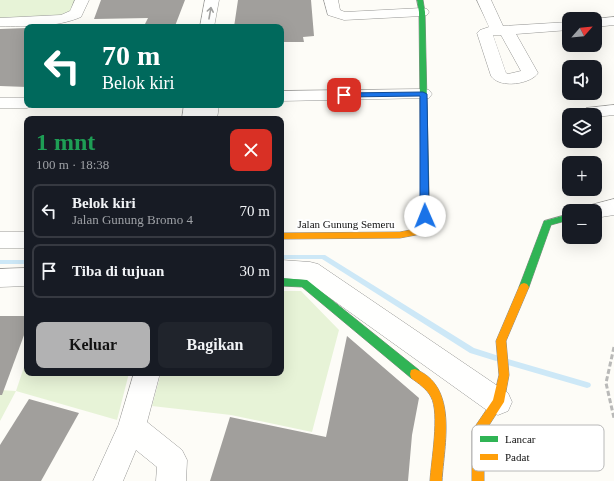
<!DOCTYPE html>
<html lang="id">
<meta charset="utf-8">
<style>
body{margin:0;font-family:"Times New Roman",serif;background:#20242c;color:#f1f3f6;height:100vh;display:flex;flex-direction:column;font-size:15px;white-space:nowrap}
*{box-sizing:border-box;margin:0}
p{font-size:13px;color:#9ea1a6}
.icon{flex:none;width:22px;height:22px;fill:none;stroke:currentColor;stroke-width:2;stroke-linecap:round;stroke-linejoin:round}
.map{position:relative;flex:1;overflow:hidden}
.panel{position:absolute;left:24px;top:116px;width:260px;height:260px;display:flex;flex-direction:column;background:#171b24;border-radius:8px;box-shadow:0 4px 16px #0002}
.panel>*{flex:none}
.top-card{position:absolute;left:24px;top:24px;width:260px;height:84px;border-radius:8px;box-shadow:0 4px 16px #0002;background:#00695c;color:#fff;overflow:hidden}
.needle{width:26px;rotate:63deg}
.tools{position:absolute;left:562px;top:12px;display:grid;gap:8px}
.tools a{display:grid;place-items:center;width:40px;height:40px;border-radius:8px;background:#171b24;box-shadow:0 4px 16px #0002;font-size:20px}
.pin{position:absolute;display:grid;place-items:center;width:34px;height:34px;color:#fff;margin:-17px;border-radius:8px;box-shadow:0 2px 6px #0006}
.me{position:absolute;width:44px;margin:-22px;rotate:359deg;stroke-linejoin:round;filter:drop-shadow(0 0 3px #0008)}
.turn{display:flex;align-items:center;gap:14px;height:84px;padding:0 12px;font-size:18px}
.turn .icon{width:52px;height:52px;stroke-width:2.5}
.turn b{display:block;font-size:28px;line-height:34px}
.round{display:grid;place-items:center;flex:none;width:42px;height:42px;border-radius:8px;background:#20242c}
.summary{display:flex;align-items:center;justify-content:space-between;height:68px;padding:0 12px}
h1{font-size:24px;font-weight:800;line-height:30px;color:#1e9e55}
.button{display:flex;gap:8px;margin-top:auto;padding:8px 12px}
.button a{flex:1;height:46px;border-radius:8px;background:#b2b2b3;color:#111;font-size:16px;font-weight:800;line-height:46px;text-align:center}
.button a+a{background:#20242c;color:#f1f3f6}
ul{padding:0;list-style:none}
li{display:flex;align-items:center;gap:12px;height:54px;margin:0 8px 6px;padding:0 4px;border:2px solid #363941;border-radius:8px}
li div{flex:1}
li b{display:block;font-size:15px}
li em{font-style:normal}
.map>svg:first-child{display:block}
.green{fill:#e7f3d7}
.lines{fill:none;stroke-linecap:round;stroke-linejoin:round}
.stream{fill:#cde8f7;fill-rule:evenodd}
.building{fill:#a19f9c}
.street-casing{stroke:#979795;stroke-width:1}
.fast-casing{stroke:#8e8d8b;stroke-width:1}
.slow-casing{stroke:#8e8d8b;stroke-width:1}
.path{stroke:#b9b9b8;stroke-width:3;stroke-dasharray:5 2.5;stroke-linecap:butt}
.street{fill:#fffffe;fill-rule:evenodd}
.fast{fill:#30b455;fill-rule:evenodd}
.slow{fill:#ff9f0a;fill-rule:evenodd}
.oneway{stroke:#a0a09f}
.route{fill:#1a73e8;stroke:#114b97}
.labels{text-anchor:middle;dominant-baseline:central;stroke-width:4;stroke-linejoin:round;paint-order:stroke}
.street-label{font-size:11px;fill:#111;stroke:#fff}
.key{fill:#fff;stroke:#b8b8b8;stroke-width:1}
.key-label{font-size:11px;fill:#111}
</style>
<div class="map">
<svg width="614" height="481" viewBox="0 0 614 481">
<rect width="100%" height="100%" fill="#fdfcf7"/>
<g class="green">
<path d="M0,0h82l-6,14 -76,7z"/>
<path d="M281,291h20l38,39 -27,102 -81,-17 -79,-9 9,-33h120z"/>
<path d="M27,358v15h102l-12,47 -101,-29 -16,30v-31l16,1z"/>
</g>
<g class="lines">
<g class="stream">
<path d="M281,255h44l149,93 25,8 1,2 -1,2 -3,1 -26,-8 -148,-94h-41z"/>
<rect x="0" y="260" width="27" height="4"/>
<path d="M508,359l79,23 3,1 1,2 -1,2 -3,1 -79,-23 -3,-1 -1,-2 1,-2z"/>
</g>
</g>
<g class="building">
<path d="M101,0h84l-10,26h-31l4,-8 -54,1z"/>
<path d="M238,0h73l3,36 -11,1 1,5h-22v-15h-48z"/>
<path d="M27,28v59l-27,-1v-57z"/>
<path d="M0,316h27v11l-25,68h-2z"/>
<path d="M347,336l72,62 -7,37 -4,46h-198l20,-64 96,20z"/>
<path d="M29,399l50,14 -38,68h-41v-36z"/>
</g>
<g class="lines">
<g class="street-casing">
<g id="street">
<path d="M75,0h14l-8,17c-26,11 -53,9 -81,9v-8l61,-3 9,-4z"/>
<path d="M205,0h14l-5,27h-14z"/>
<path d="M324,0h14l2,10 5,2 77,-4 5,1 2,3 -2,3 -5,1 -78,4 -16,-5z"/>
<path d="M477,0h14l12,26 66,-4v8l-53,4 22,39c-7,11 -38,16 -47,3l-14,-43 3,-3 9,-3zM493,35h8l20,36 -13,3 -2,-1z"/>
<path d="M614,17v8l-19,2v-8h-2z"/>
<path d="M423,89l6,1 3,4 -3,4 -148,3v-10z"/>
<path d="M0,98h27v7h7l-7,3h-27z"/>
<path d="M184,105h35l-2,14h-35z"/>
<path d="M614,105v10l-19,2v-2h-10l-2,-3 3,-4z"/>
<path d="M614,199v16l-19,3v-7h-12l4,-5z"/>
<rect x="0" y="232" width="27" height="16"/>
<path d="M281,260l29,2 8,2 190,129 4,9 -4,9 -10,4 -10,-4 -183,-131 -24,-2z"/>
<path d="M27,268v18l-27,1v-18z"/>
<path d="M134,373h26l-13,49 35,28 5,10 -1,21h-30l1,-14 -21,-17 -13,31h-30l25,-55z"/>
</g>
</g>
<g class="fast-casing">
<g id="fast">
<path d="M417,0h6l2,12 4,182 -4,3 -4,-3 -2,-182z"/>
<path d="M569,214v6l-18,5 -22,62 -2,3 -3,1 -3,-1 -2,-3 25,-66z"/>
<path d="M281,278l26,2 112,90 1,4 -1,4 -4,1 -4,-1 -109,-91 -21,-1z"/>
</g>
</g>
<g class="slow-casing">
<g id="slow">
<path d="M425,191l4,3v23l-8,17 -21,4 -119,1v-6l119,-1 15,-3 6,-12v-23z"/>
<path d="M524,283l3,1 2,3 -23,54 3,34 -5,27 -20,31v48h-12v-50l21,-31 6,-25 -3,-34 23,-54 2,-3z"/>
<path d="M415,369c44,17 29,76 27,112h-12c1,-19 10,-68 1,-84 -4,-8 -13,-14 -20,-19l-1,-4 1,-4z"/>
</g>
</g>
<path class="path" d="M614,347l-8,36 8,35"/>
<use href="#street" class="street"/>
<use href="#fast" class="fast"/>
<use href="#slow" class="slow"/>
</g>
<defs><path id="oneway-shaft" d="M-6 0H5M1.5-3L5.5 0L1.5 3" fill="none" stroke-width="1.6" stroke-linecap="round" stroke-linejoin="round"/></defs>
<use class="oneway" href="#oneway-shaft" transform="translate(210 13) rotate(-80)"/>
<path class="route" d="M423,92l4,2 2,122 -4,4 -5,-4v-120l-76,1 -3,-2 3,-2z"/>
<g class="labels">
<g class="street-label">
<text x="346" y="224">Jalan Gunung Semeru</text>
</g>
</g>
<rect x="472" y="425" width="132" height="46" rx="6" class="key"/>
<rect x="480" y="436" width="18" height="6" fill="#30b455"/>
<rect x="480" y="454" width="18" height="6" fill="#ff9f0a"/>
<g class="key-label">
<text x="505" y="443">Lancar</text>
<text x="505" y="461">Padat</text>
</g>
</svg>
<div class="tools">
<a><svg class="needle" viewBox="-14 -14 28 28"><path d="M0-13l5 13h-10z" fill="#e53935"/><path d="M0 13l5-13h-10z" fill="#9ea1a6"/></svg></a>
<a><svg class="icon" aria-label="sound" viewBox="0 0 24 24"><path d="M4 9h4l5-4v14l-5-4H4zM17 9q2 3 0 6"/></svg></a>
<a><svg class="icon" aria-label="layers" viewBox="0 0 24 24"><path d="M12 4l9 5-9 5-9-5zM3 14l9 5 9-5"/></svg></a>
<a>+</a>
<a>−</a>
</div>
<div class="pin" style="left:344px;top:95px;background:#d93025"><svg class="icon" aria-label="arrive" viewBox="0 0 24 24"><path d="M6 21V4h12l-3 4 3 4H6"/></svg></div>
<svg class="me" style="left:425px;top:216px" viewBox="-20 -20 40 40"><circle r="19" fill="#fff"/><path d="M0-13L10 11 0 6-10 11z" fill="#1a73e8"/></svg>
<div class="top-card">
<div class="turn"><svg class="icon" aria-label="left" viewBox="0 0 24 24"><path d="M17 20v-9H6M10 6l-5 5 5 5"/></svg><div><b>70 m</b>Belok kiri</div></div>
</div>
<section class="panel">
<div class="summary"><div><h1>1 mnt</h1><p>100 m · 18:38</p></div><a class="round" style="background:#d93025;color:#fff"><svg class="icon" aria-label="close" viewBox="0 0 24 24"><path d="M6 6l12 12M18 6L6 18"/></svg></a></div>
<ul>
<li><svg class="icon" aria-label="left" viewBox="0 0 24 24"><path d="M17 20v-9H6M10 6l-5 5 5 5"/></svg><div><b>Belok kiri</b><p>Jalan Gunung Bromo 4</p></div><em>70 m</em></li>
<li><svg class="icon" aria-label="arrive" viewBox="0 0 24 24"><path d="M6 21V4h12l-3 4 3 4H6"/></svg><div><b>Tiba di tujuan</b></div><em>30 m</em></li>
</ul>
<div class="button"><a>Keluar</a><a>Bagikan</a></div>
</section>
</div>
